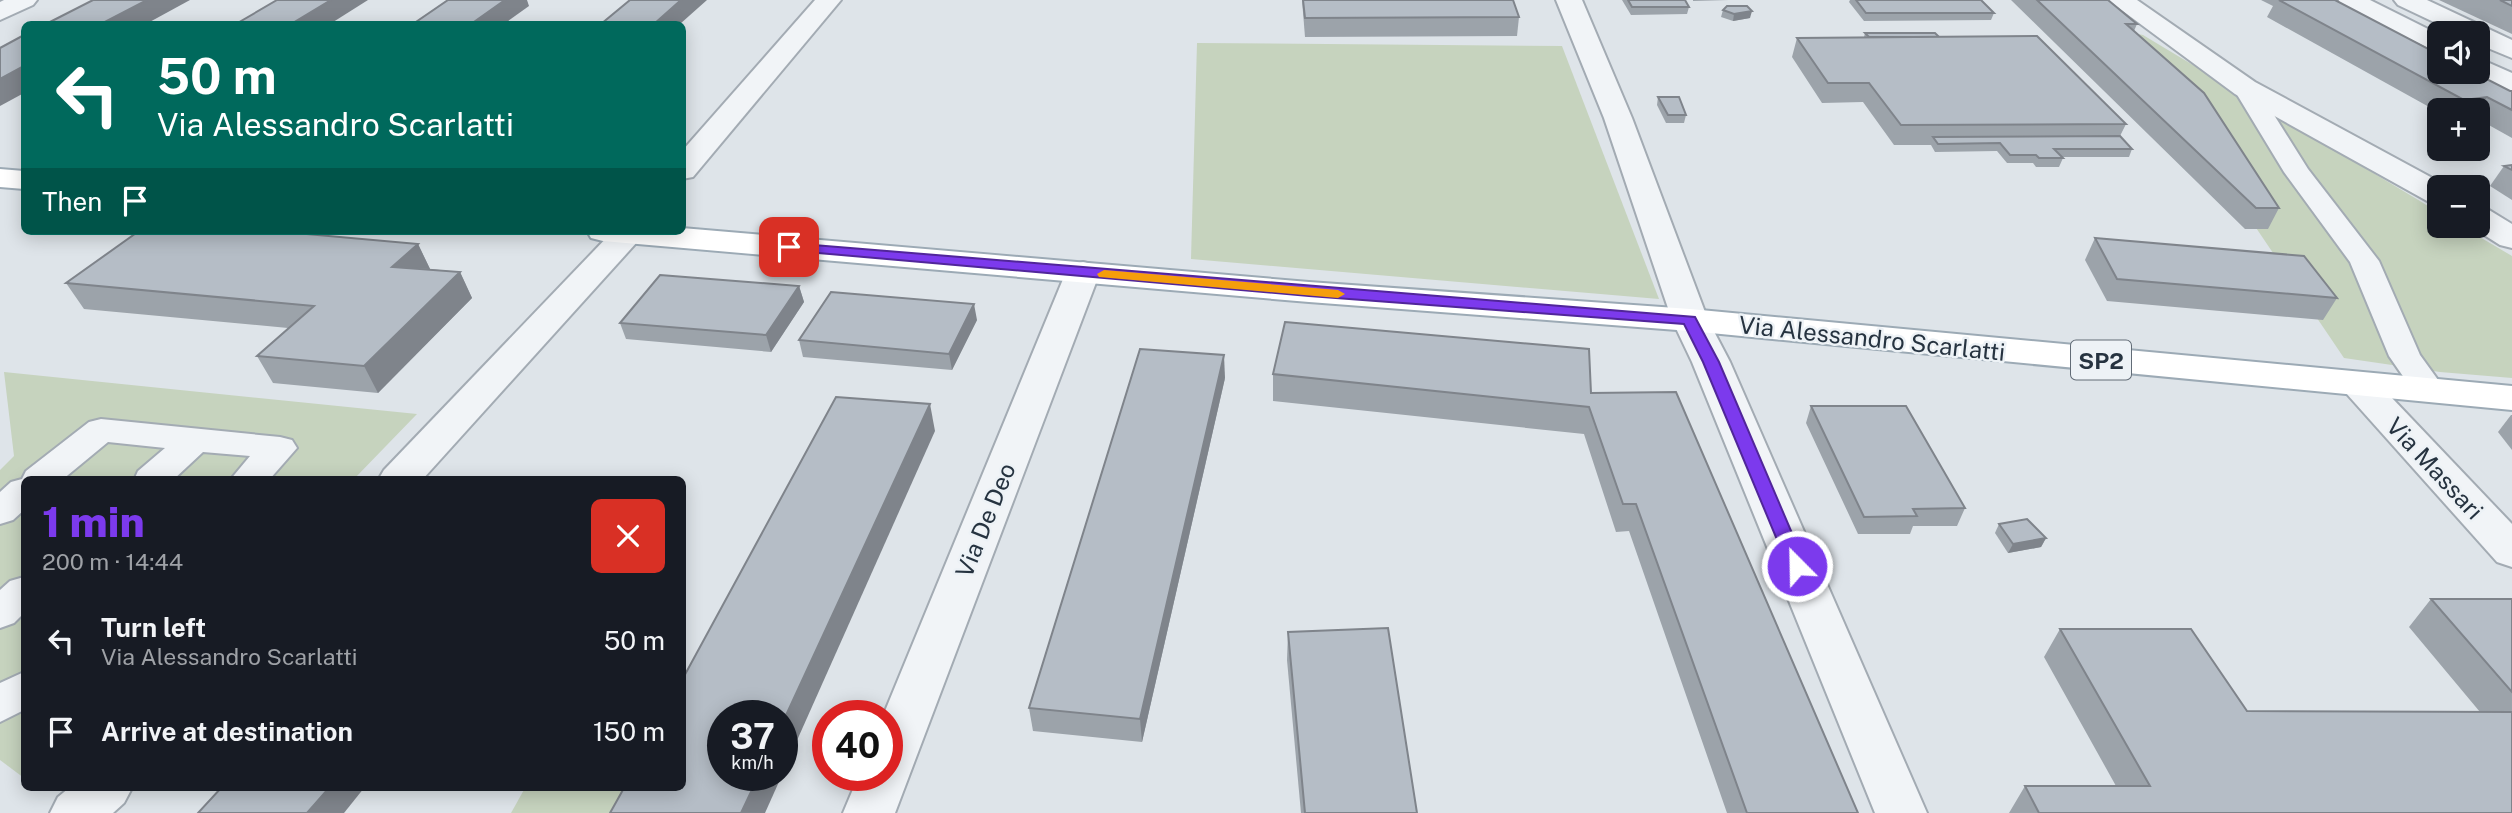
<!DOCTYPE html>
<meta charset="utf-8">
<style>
body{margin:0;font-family:"Public Sans",sans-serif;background:#242831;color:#f1f3f6;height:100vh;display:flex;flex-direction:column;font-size:26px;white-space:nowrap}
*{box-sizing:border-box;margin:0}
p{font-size:23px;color:#9ea1a6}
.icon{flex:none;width:38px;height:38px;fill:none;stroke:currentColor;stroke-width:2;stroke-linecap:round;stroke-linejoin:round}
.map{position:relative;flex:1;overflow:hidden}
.panel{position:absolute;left:21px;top:476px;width:665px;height:315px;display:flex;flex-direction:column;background:#171b24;border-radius:10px;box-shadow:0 4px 18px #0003}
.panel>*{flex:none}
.top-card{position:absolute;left:21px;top:21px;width:665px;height:214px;border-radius:10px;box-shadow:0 4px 18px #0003;background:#00695c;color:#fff;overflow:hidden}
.buttons{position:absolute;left:2427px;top:21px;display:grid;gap:14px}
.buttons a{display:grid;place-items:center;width:63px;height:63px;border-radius:10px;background:#171b24;box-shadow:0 4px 18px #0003;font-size:35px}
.speed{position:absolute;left:707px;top:700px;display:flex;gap:14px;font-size:35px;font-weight:700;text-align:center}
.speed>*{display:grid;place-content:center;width:91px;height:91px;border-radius:50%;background:#171b24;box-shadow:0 4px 18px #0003;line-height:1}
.speed small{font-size:18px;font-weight:400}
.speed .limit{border:10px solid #d22;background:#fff;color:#111}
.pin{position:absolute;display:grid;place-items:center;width:60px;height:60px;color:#fff;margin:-30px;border-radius:14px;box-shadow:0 4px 10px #0006}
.me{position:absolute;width:77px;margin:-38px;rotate:337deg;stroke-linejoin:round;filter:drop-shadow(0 0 5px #0008)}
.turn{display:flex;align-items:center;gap:24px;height:147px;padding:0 21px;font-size:32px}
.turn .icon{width:91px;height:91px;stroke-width:2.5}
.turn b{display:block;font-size:49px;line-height:60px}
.then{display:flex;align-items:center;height:66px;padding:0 21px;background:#0003;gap:14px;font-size:26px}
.round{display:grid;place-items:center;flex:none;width:74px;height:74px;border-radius:10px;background:#242831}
.summary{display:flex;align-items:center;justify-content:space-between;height:119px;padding:0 21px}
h1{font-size:42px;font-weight:800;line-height:52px;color:#7c3aed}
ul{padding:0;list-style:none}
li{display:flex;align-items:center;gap:21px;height:91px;padding:0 21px}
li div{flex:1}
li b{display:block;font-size:26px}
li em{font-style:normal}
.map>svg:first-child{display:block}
.green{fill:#c6d3be}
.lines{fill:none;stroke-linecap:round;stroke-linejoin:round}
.pedestrian-casing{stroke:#a3abb3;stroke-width:4}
.minor-casing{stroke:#a3abb3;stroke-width:4}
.tertiary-casing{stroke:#a3abb3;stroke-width:4}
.primary-casing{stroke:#9caab5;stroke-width:4}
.pedestrian{fill:#f1f4f7;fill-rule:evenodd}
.minor{fill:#f1f4f7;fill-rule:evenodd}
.tertiary{fill:#f1f4f7;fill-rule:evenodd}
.primary{fill:#fff;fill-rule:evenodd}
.wall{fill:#9ca3aa}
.shaded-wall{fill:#7f848b}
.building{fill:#b5bdc6;stroke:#7f848b;stroke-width:2}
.route{fill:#7c3aed;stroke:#51269a;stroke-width:2}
.slow{fill:#f59e0b}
.labels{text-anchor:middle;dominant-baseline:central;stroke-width:5;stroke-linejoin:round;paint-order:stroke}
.shield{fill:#edf2f6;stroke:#626c77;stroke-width:2}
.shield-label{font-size:23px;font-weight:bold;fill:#263340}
.street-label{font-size:24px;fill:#263340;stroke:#edf2f6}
</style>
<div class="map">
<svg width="2512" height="813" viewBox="0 0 2512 813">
<rect width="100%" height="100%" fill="#dee4e9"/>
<g class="green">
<path d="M2123,31l20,4 277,166 19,12 1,13h21l51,30v122l-72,-6 -96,-14z"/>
<path d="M1197,43l365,3 97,253 -468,-40z"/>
<path d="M4,372l413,42 -63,65 -330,1v298l-24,-18v-290l14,-14z"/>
<path d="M525,788h128l-14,25h-128z"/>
</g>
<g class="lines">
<g class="pedestrian-casing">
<g id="pedestrian">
<path d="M2245,81l9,2 54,86 71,92 41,94 26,36 -4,7 -12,3 -12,-3 -29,-42 -39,-94 -66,-90 -51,-84 3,-5z"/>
<path d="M101,419l179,18 12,3 5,8 -28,32h-39l20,-24 -47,-4 -30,28h-39l4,-9 27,-23 -57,-6 -46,38h-38v30l-11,10 -13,4v-32l11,-10 11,-3 4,-8 63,-49z"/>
<path d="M24,577v36l-10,10 -14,5v-38l10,-9z"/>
<path d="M24,672v38l-24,12v-39z"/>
</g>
</g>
<g class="minor-casing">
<g id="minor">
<path d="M4,0h33l-4,5 -33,15v-18z"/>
<path d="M815,0h26l-148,177 -11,2v-28z"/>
<path d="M2108,0h29l118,82 194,105h-9v17l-11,-2 -194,-108z"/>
<path d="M2338,0h32l70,35v19l-98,-49z"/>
<path d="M2394,0h33l85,40v18l-34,-14v-11h-21l-59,-28z"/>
<path d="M2478,58l34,15v19l-44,-20h10z"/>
<path d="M2478,207l11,3 23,14v24l-12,-3 -30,-19h8z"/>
<path d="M613,231h34l-225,249h-44l6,-10z"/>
<path d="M1083,262l12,3 5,7 -205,541h-52l16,-38h28v-59h-4l183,-444 5,-7z"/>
<path d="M69,788h63l-8,15 -11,10h-63l8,-16z"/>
</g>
</g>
<g class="tertiary-casing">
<g id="tertiary">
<path d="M1556,0h26l50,118 76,202 22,42 197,451h-52l-183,-451 -20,-42 -68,-202z"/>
<path d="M2359,373l13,4 140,147v43l-15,-5 -151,-169 -6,-8 6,-8z"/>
</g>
</g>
<g class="primary-casing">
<g id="primary">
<path d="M0,169l24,2v18l-24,-2z"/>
<path d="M682,228l627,54 381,27 822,77v24l-822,-79 -381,-29 -706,-61 -12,-3 -4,-7h95z"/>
</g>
</g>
<use href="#pedestrian" class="pedestrian"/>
<use href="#minor" class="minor"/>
<use href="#tertiary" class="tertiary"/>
<use href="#primary" class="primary"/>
</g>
<g class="wall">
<path d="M1302,0h211l6,17 -2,19 -212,1z"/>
<path d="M1622,0h63l4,7 -2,7 -56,1z"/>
<path d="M1693,0h36l-36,1z"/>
<path d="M1850,0h131l13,13 -3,7 -127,1 -15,-19z"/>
<path d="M2011,0h97l29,24 -3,7 145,177 -11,21h-23z"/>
<path d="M2261,0h78l-1,2 172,89h2v47l-34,-19v-9h-38v3l-173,-96 6,-11z"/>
<path d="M2439,0h73v34z"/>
<path d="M1723,10l27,8 -17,3 -12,-4z"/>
<path d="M1865,33l74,4 187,87 -6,12 12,13 -3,8h-68l2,1 -4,9h-23l-3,-4h-26l-10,-12 -62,1 -4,-7h-37l-31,-43 -41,1 -30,-46 5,-19 67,-1z"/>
<path d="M1658,97l28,18 -2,8h-18l-9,-18z"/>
<path d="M2512,165v35l-22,-14 14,-20z"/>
<path d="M2095,238l242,60 -14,22 -216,-19 -22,-41z"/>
<path d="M418,244l12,25 30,3 12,26 -94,95 -105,-10 -16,-27 31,-28 -204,-19 -18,-26z"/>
<path d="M799,286l5,16 -33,50 -145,-13 -6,-16z"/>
<path d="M977,320l-25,50 -149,-13 -4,-17z"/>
<path d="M1273,374l318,19 267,420h-131l-98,-282 -13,1 -32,-98 -311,-33z"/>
<path d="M1225,378l-83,364 -109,-11 -4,-23z"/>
<path d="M1811,406l154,102 -8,18h-44l-3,8h-52l-52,-111z"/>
<path d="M2511,415h1v35l-14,-18z"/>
<path d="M1999,524l47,14 -5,9 -33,6 -13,-20z"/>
<path d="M2431,599h81v214h-503l16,-27h91l-72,-129 16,-28 187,82 233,1 -71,-85z"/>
<path d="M1288,632l129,181h-116l-14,-153z"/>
</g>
<g class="shaded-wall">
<path d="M147,0h43l-44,24h-45z"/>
<path d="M331,0h37l-38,24h-39z"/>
<path d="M505,0h22l2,6 -25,18h-33z"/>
<path d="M681,0h26l-27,24h-26z"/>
<path d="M1752,11l-2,7 -17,3 1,-7z"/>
<path d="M24,66v27l-24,13v-27z"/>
<path d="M2487,97l-9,14v-1h-21l7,-10z"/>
<path d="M418,244l12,25 -38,-2z"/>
<path d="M460,272l12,26 -94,95 -14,-27z"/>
<path d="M799,286l5,16 -33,50 -5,-17z"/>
<path d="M974,304l3,16 -25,50 -3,-16z"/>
<path d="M1224,355l1,23 -83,364 -2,-23z"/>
<path d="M930,404l5,27 -153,343v-50z"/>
<path d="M2046,538l-5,9 -33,6 5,-9z"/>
<path d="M759,775h23l-17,38h-24z"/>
<path d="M329,788h35l-20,25h-37z"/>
</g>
<g class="building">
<path d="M93,0h54l-46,24h-55z"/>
<path d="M277,0h54l-40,24h-55z"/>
<path d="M448,0h57l-34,24h-58z"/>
<path d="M630,0h51l-27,24h-53z"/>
<path d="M1303,0h210l6,17 -214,1z"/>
<path d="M1628,0h57l4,7h-57z"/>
<path d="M1856,0h125l13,13h-128z"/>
<path d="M2037,0h71l29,24h-11l78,69 75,115h-23z"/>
<path d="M2279,0h56l105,55v17h33l37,19h2v19l-25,-13 -23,3z"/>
<path d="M2500,0h12v6z"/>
<path d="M1727,6h20l5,5 -18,3 -11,-4z"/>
<path d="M1865,33h70l4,4h-70z"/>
<path d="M24,35v31l-24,13v-31z"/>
<path d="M2037,36l89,88 -225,1 -32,-42h-41l-31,-45z"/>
<path d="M1658,97h21l7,18h-18z"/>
<path d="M2120,136l12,13h-78l9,9h-24l-3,-3h-26l-10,-12 -62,1 -5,-7z"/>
<path d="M2512,165v5l-8,-4z"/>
<path d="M139,231h134l145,13 -26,23 68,5 -96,94 -107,-10 57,-50 -248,-23z"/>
<path d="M2095,238l209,18 33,42 -220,-19z"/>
<path d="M660,275l139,11 -33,49 -146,-12z"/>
<path d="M831,292l143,12 -25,50 -150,-14z"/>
<path d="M1285,322l304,27 2,44 85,-1 182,421h-111l-111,-309h-13l-34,-97 -316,-33z"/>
<path d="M1140,349l84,6 -84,364 -111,-11z"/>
<path d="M836,397l94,7 -148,320v-8h-59v59h36l-18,38h-131l14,-25h58v-108z"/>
<path d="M1811,406h95l59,102 -52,1 4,7 -53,1z"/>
<path d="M2027,519l19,19 -33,6 -14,-20z"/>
<path d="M2431,599h81v93z"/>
<path d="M1388,628l29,185h-112l-17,-181z"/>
<path d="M2060,629h131l56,82 265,1v101h-473l-14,-27h125z"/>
<path d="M221,788h108l-22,25h-109z"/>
</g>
<path class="route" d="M789,243l906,74 24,45 87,204 -3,5h-13l-2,-5 -85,-204 -19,-38 -375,-28 -525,-46 -2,-3z"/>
<path class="slow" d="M1104,270l234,20 7,4 -7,4 -239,-21 -2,-3z"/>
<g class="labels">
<rect class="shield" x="2071" y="340.5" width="60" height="39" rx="5"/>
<g class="shield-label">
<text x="2101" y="360">SP2</text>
</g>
<g class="street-label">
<text transform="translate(1872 338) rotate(6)">Via Alessandro Scarlatti</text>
<text transform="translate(2435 468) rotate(47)">Via Massari</text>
<text transform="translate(985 520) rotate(-68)">Via De Deo</text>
</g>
</g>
</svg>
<div class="buttons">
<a><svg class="icon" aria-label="sound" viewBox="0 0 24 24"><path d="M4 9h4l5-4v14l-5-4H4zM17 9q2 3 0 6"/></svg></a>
<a>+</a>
<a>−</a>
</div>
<div class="speed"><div>37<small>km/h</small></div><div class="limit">40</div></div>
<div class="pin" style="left:789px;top:247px;background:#d93025"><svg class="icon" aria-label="arrive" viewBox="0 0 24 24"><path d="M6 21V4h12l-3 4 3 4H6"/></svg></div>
<svg class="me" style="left:1797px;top:566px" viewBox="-20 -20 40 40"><circle r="17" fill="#7c3aed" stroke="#fff" stroke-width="3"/><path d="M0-11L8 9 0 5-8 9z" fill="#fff"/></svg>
<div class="top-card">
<div class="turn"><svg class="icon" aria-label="left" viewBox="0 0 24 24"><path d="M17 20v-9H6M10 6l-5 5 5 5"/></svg><div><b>50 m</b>Via Alessandro Scarlatti</div></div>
<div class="then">Then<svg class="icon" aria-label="arrive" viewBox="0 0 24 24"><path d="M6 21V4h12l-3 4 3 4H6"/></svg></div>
</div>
<section class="panel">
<div class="summary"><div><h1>1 min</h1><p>200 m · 14:44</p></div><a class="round" style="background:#d93025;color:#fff"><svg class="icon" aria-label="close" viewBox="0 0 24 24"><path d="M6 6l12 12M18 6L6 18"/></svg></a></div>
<ul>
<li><svg class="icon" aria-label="left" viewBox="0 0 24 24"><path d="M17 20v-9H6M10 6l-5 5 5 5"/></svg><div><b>Turn left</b><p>Via Alessandro Scarlatti</p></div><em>50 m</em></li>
<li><svg class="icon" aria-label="arrive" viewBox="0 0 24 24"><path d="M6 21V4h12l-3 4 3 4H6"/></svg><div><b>Arrive at destination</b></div><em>150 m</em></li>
</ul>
</section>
</div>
